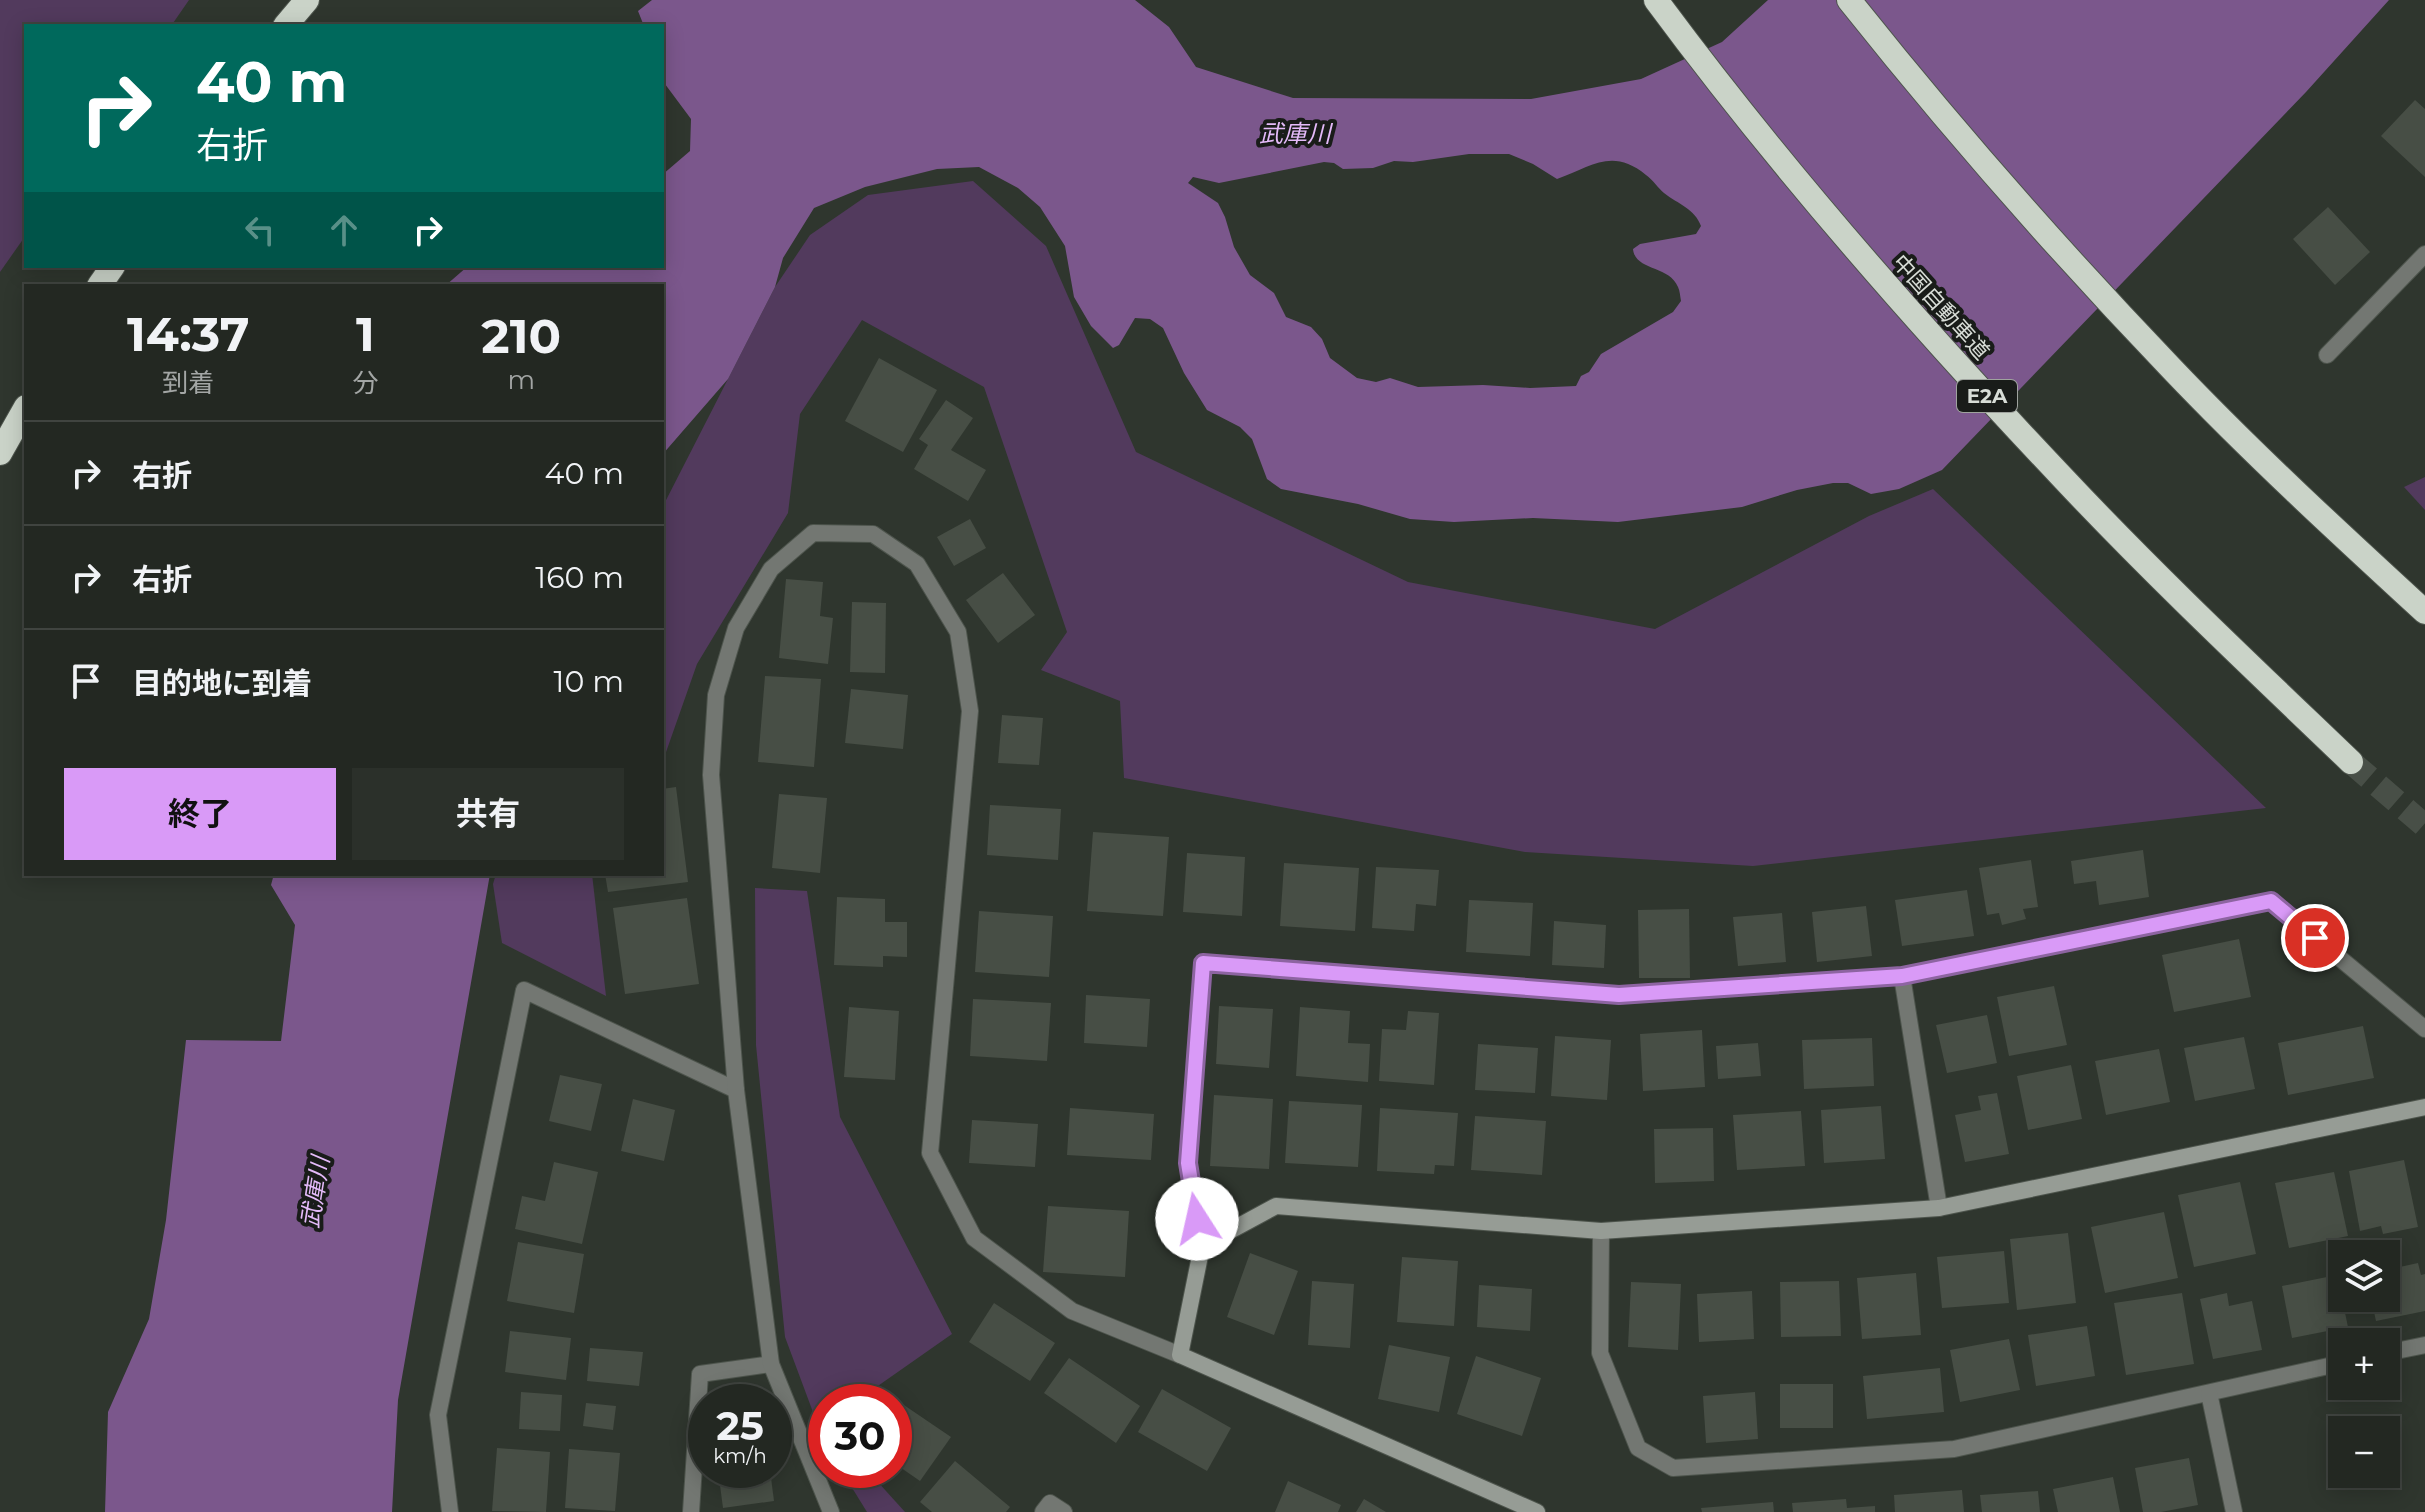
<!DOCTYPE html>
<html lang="ja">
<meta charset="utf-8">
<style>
body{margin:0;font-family:Montserrat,"Noto Sans JP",sans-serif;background:#2b302a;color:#f1f3f6;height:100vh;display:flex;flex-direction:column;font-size:30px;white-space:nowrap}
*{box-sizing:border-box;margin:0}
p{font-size:26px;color:#a3a6a5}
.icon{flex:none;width:44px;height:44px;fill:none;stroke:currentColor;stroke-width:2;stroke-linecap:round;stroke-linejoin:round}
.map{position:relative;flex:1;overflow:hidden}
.details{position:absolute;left:24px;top:284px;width:640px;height:592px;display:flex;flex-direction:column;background:#232822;border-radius:0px;box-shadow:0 4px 20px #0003,0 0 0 2px #404440}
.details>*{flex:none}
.banner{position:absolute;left:24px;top:24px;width:640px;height:244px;border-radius:0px;box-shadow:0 4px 20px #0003,0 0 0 2px #404440;background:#00695c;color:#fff;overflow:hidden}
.fabs{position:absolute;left:2328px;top:1240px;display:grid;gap:16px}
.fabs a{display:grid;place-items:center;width:72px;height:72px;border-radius:0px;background:#232822;box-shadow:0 4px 20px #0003,0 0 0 2px #404440;font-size:40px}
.speed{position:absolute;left:688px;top:1384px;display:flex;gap:16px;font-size:40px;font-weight:700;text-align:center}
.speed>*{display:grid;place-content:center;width:104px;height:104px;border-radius:50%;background:#232822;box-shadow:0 4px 20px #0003,0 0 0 2px #404440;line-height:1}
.speed small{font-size:20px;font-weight:400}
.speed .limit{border:12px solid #d22;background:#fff;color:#111}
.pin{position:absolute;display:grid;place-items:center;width:68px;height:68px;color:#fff;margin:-34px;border:4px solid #fff;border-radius:50%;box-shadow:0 2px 8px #0007}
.me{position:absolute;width:88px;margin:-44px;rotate:350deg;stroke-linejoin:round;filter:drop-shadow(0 0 6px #0008)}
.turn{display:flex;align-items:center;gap:28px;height:168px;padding:0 40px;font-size:36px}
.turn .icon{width:104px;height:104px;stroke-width:2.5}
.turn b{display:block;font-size:56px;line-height:68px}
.lanes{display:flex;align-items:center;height:76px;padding:0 40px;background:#0003;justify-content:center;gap:40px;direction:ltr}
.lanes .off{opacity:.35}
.eta{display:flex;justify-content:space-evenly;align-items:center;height:136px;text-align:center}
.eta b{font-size:48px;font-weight:700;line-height:56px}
.action{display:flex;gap:16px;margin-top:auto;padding:16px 40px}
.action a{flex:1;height:92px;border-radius:0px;background:#d99af7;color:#111;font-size:32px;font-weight:700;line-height:92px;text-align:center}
.action a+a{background:#2b302a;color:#f1f3f6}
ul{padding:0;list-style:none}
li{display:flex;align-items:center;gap:24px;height:104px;padding:0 40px;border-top:2px solid #404440}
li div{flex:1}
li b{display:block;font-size:30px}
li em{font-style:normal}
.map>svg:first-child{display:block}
.green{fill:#523a5d}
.water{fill:#7b578c;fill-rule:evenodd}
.building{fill:#474e45}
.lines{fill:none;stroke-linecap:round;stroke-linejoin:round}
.highway-tunnel{stroke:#484f47;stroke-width:24;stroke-dasharray:24 12;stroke-linecap:butt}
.street-casing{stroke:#4d544c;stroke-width:18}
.secondary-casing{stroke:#4d544c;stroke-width:18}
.highway-casing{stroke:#4d544c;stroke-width:26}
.street{stroke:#737772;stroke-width:16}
.secondary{stroke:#969c95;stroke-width:16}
.highway{stroke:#cad3c8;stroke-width:24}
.route-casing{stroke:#8d64a1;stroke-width:20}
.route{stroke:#d99af7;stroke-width:14}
.labels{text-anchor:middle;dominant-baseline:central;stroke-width:8;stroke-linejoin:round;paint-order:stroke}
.shield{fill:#191c19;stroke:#9fa39e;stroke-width:2}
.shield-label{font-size:20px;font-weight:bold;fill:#d8ddd7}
.street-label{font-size:22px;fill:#d8ddd7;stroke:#191c19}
.water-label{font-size:24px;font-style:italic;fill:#e4baf9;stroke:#191c19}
</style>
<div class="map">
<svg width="2425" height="1512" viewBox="0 0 2425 1512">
<rect width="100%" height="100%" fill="#2f362e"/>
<g class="green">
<path d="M0,0h189l-18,26h-145v209l-26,37z"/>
<path d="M973,181l73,65 90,206 272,130 247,47 214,-113 64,-27 333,319 -513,58 -228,-14 -401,-74 -4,-77 -79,-31 26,-38 -83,-245 -122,-67 -62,94 -12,99 -91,151 -32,91 -3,1v-248l113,-221 35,-52 58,-40z"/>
<path d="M2425,477v33l-21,-23z"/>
<path d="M496,874h96l14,122 -104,-53 -9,-59z"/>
<path d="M755,888l52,3 33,226 112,217 -97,68h-29v45l-41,-110 -29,-292z"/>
<path d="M841,1470h26l38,42h-38z"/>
</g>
<g class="water">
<path d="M652,0h483l34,27 27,40 97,31 238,1 110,-20 81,-37 46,-42h621l-83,92 -364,378 -43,19 -28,5 -23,-11h-15l-36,7 -55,17 -124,15 -85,-4 -79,4 -44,-3 -52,-15 -77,-15 -14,-10 -15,-40 -12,-12 -33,-17 -23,-37 -21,-45 -13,-9 -15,-1 -16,27 -6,3 -22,-22 -17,-29 -9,-51 -25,-39 -22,-19 -39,-21 -42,2 -72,18 -51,21 -31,50 -8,29 -47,92 -66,76v-169h-217l23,-20h194v-91l28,-24 1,-32 -29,-39v-54h-18l-6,-15zM1469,154h40l24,10 24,15c34,-12 55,-32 89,-4 7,5 12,13 18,18 14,11 31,16 37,33l-5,8 -56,10 -7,5c2,22 36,16 45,38 2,4 2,9 3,14l-8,11 -72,42 -12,18 -8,4 -5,10 -46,2 -47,-3 -65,2 -28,-9 -14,4 -19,-4 -27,-20 -8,-19 -11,-12 -25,-10 -12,-24 -24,-18 -16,-28 -9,-30 -7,-14 -30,-20 5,-6 26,6 105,-21 10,1 9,6 30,-1 21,-7 19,1z"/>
<path d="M274,874h216l-92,526 -6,112h-287l3,-100 41,-93 17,-99 20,-180 95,1 14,-116 -24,-40z"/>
</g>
<g class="building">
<path d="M2415,100l10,9v68l-44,-41z"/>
<path d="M2328,207l42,45 -35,33 -42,-46z"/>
<path d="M879,358l58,32 -34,62 -58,-31z"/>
<path d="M946,400l27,18 -22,32 35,20 -18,31 -54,-32 14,-24 -9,-6z"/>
<path d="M970,519l16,29 -32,18 -17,-29z"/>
<path d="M1003,573l32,42 -37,28 -32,-43z"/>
<path d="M786,579l37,3 -3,34 13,2 -5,46 -49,-6z"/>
<path d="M852,602l34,1 -1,70 -35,-1z"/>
<path d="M765,676l56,3 -7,88 -56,-5z"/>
<path d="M851,689l57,6 -5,54 -58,-6z"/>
<path d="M1002,715l41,3 -4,47 -41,-2z"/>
<path d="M676,787l12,95 -80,10 -3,-18h57v-85z"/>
<path d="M779,794l48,4 -7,75 -48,-5z"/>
<path d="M990,805l71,4 -3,51 -71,-5z"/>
<path d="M1093,832l76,5 -6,79 -76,-5z"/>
<path d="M2143,850l6,47 -50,8 -3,-24 -22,3 -3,-23z"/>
<path d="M1187,853l58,4 -3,59 -59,-4z"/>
<path d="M2031,860l7,47 -15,2 3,10 -24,6 -3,-12 -12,2 -8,-47z"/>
<path d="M1284,863l75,5 -4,63 -75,-5z"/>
<path d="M1376,867l63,3 -3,36 -20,-2 -2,27 -42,-3z"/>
<path d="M1967,890l7,46 -72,10 -7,-46z"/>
<path d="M837,897l48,2v23h22v35l-24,-1v11l-49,-2z"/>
<path d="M687,898l12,86 -74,10 -12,-86z"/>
<path d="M1469,900l64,3 -3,53 -64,-4z"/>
<path d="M1866,906l6,50 -55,6 -5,-50z"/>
<path d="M1689,909l1,69h-51l-1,-68z"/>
<path d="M979,911l74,5 -4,61 -74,-5z"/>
<path d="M1782,913l4,49 -48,4 -5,-49z"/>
<path d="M1554,921l52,4 -2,43 -52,-3z"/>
<path d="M2239,939l12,58 -77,15 -12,-57z"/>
<path d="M2054,986l13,59 -58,11 -12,-59z"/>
<path d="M1086,995l64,4 -3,48 -63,-4z"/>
<path d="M973,999l78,4 -4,58 -77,-5z"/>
<path d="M1219,1006l54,3 -4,59 -53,-4z"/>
<path d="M849,1007l50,4 -4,69 -51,-3z"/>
<path d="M1300,1007l50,4 -2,32 22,1 -2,38 -72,-6z"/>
<path d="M1408,1011l31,2 -5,72 -55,-4 3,-52 24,1z"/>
<path d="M1987,1015l10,48 -50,10 -11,-48z"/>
<path d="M2363,1026l11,52 -86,17 -10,-52z"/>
<path d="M1702,1030l3,57 -62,4 -3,-57z"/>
<path d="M1555,1036l56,4 -4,60 -56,-4z"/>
<path d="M2244,1037l11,52 -60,12 -11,-53z"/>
<path d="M1872,1038l2,48 -70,3 -2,-49z"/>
<path d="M1758,1043l3,33 -43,3 -2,-33z"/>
<path d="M1478,1044l60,4 -3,45 -60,-3z"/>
<path d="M2159,1049l11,53 -64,13 -11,-54z"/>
<path d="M2071,1065l11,54 -54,11 -11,-54z"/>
<path d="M560,1075l42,9 -11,47 -42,-10z"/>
<path d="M1997,1093l12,61 -44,8 -10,-47 26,-5 -3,-14z"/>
<path d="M1214,1095l59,4 -4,70 -59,-3z"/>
<path d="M633,1099l42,11 -11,51 -43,-10z"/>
<path d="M1289,1101l73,4 -4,62 -73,-4z"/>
<path d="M1881,1106l4,53 -61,4 -3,-53z"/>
<path d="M1070,1108l84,6 -3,46 -84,-5z"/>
<path d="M1380,1108l78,5 -4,53 -19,-1 -1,9 -57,-3z"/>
<path d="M1801,1111l4,55 -68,4 -4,-55z"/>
<path d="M1475,1116l71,5 -4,54 -71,-5z"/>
<path d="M972,1120l66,4 -3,43 -66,-4z"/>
<path d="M1713,1128l1,53 -59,2 -1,-54z"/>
<path d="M2404,1160l14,67 -35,7 -2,-8 -21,5 -11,-60z"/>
<path d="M554,1162l44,10 -16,72 -67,-15 7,-33 23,5z"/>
<path d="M2334,1172l14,64 -59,12 -14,-65z"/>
<path d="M2240,1182l16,72 -62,13 -16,-72z"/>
<path d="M1048,1206l81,5 -4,66 -82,-5z"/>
<path d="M2164,1212l14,66 -73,15 -14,-66z"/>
<path d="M2068,1233l8,70 -59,7 -7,-71z"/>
<path d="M518,1242l66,12 -10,59 -67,-12z"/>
<path d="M2004,1251l5,52 -67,5 -5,-51z"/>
<path d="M1250,1253l48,18 -24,64 -47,-18z"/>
<path d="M1402,1257l56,4 -4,65 -57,-4z"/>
<path d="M2418,1263l3,12 4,-1v37l-49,10 -5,-23h15v-28z"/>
<path d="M1916,1273l5,62 -59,4 -5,-61z"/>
<path d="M2337,1275l11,52 -56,11 -10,-52z"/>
<path d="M1312,1281l42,3 -4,64 -42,-3z"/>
<path d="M1839,1281l2,55 -60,1 -1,-55z"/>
<path d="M1631,1282l50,2 -3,66 -50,-3z"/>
<path d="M1479,1285l53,4 -2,42 -53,-4z"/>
<path d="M1752,1291l2,48 -55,3 -2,-48z"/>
<path d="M2182,1293l12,71 -68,11 -12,-72z"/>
<path d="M2227,1293l2,13 23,-5 10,49 -49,9 -13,-60z"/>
<path d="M994,1303l61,40 -25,38 -61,-39z"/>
<path d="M2087,1326l8,50 -59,10 -8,-51z"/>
<path d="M510,1331l61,7 -5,42 -61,-8z"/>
<path d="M2009,1339l11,51 -60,12 -10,-52z"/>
<path d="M1389,1345l61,12 -11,55 -61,-13z"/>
<path d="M590,1348l53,4 -4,34 -52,-5z"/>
<path d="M1476,1356l65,22 -19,58 -65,-22z"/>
<path d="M1069,1358l71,48 -24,37 -72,-50z"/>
<path d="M1940,1368l4,44 -77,7 -4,-43z"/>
<rect x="1780" y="1384" width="53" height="44"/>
<path d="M1162,1389l69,39 -24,43 -69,-39z"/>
<path d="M521,1392l41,3 -2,36 -41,-2z"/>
<path d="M1755,1392l3,47 -52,4 -3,-47z"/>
<path d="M895,1399l56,38 -31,44 -26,-18z"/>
<path d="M586,1403l30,3 -3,24 -30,-4z"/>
<path d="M497,1448l53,4 -4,60 -54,-1z"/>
<path d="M569,1449l51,4 -5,58 -50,-3z"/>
<path d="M2189,1458l9,47 -37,7h-18l-8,-44z"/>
<path d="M955,1461l55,46 -4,5h-74l-12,-10z"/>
<path d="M718,1470h52l4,31 -51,7z"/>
<path d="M2113,1477l7,35h-62l-5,-23z"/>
<path d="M1288,1481l53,24 -3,7h-63z"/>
<path d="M1962,1490l2,22h-69l-1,-17z"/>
<path d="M2038,1491l2,21h-58l-2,-17z"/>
<path d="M1364,1499l22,13h-30z"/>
<path d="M1846,1499l1,9 28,-2v6h-82l-1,-9z"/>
<path d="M1773,1502l1,10h-72l-1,-4z"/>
</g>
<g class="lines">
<path class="highway-tunnel" d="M2351,762l74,64"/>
<g class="street-casing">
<g id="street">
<path d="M2327,355l98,-101"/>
<path d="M1902,976l37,232"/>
<path d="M1601,1231l-1,122 38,95 35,20 281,-19 388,-86"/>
<path d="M1202,1246l-14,-83 15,-200 416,32 283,-19 369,-75 154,128"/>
<path d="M2386,1353l39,-8"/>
<path d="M2209,1393l25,119"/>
<path d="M450,1512l-12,-97 86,-425 212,100"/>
<path d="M691,1512l9,-138 71,-10"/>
<path d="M831,1512l-60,-148 -35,-274 -25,-315 5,-80 20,-67 35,-59 42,-36 60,1 44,30 41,68 12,79 -40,442 44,85 98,73 108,44"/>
<path d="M1043,1512l7,-9 14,9"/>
</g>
</g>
<g class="secondary-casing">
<path id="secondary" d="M1537,1512l-357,-157 22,-109 74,-40 325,25 338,-23 486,-101"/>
</g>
<g class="highway-casing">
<g id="highway">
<path d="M1656,0c124,168 263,326 407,478 92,98 191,191 288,284"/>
<path d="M1849,0c101,127 210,251 323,369 80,84 167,164 253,243"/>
<path d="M285,26l22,-26"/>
<path d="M99,286l14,-20"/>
<path d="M0,453l26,-46"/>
</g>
</g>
<use href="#street" class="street"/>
<use href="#secondary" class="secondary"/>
<use href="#highway" class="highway"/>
</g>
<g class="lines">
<g class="route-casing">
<path id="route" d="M1197,1219l-9,-56 15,-200 416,32 283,-19 369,-75 44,37"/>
</g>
<use href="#route" class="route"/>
</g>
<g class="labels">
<rect class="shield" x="1957" y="380" width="60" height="32" rx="6"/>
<g class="shield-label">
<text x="1987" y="396">E2A</text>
</g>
<g class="street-label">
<text transform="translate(1941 307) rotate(48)">中国自動車道</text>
</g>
<g class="water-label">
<text x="1295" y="133">武庫川</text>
<text transform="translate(315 1192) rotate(-81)">武庫川</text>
</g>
</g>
</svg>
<div class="fabs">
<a><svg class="icon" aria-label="layers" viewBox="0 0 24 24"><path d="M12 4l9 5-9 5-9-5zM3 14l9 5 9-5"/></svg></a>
<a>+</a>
<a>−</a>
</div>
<div class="speed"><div>25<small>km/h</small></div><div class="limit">30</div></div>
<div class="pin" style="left:2315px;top:938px;background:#d93025"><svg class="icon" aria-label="arrive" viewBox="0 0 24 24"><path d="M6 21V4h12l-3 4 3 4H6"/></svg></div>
<svg class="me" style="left:1197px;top:1219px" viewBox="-20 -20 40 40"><circle r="19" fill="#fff"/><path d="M0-13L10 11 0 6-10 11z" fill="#d99af7"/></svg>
<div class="banner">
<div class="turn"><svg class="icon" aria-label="right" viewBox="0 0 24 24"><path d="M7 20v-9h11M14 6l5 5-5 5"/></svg><div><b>40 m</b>右折</div></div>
<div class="lanes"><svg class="icon off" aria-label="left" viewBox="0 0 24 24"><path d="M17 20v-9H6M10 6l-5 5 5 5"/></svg><svg class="icon off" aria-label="ahead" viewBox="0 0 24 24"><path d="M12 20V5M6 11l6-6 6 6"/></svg><svg class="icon" aria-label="right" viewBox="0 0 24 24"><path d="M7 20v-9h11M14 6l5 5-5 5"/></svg></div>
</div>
<section class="details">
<div class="eta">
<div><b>14:37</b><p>到着</p></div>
<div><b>1</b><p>分</p></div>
<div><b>210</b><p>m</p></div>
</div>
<ul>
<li><svg class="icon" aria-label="right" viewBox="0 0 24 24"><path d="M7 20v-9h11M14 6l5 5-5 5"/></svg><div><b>右折</b></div><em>40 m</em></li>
<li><svg class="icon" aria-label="right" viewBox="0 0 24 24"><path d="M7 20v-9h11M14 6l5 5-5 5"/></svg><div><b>右折</b></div><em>160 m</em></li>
<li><svg class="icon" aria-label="arrive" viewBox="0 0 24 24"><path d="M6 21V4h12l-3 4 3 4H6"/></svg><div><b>目的地に到着</b></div><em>10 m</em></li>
</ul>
<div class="action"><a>終了</a><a>共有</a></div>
</section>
</div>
